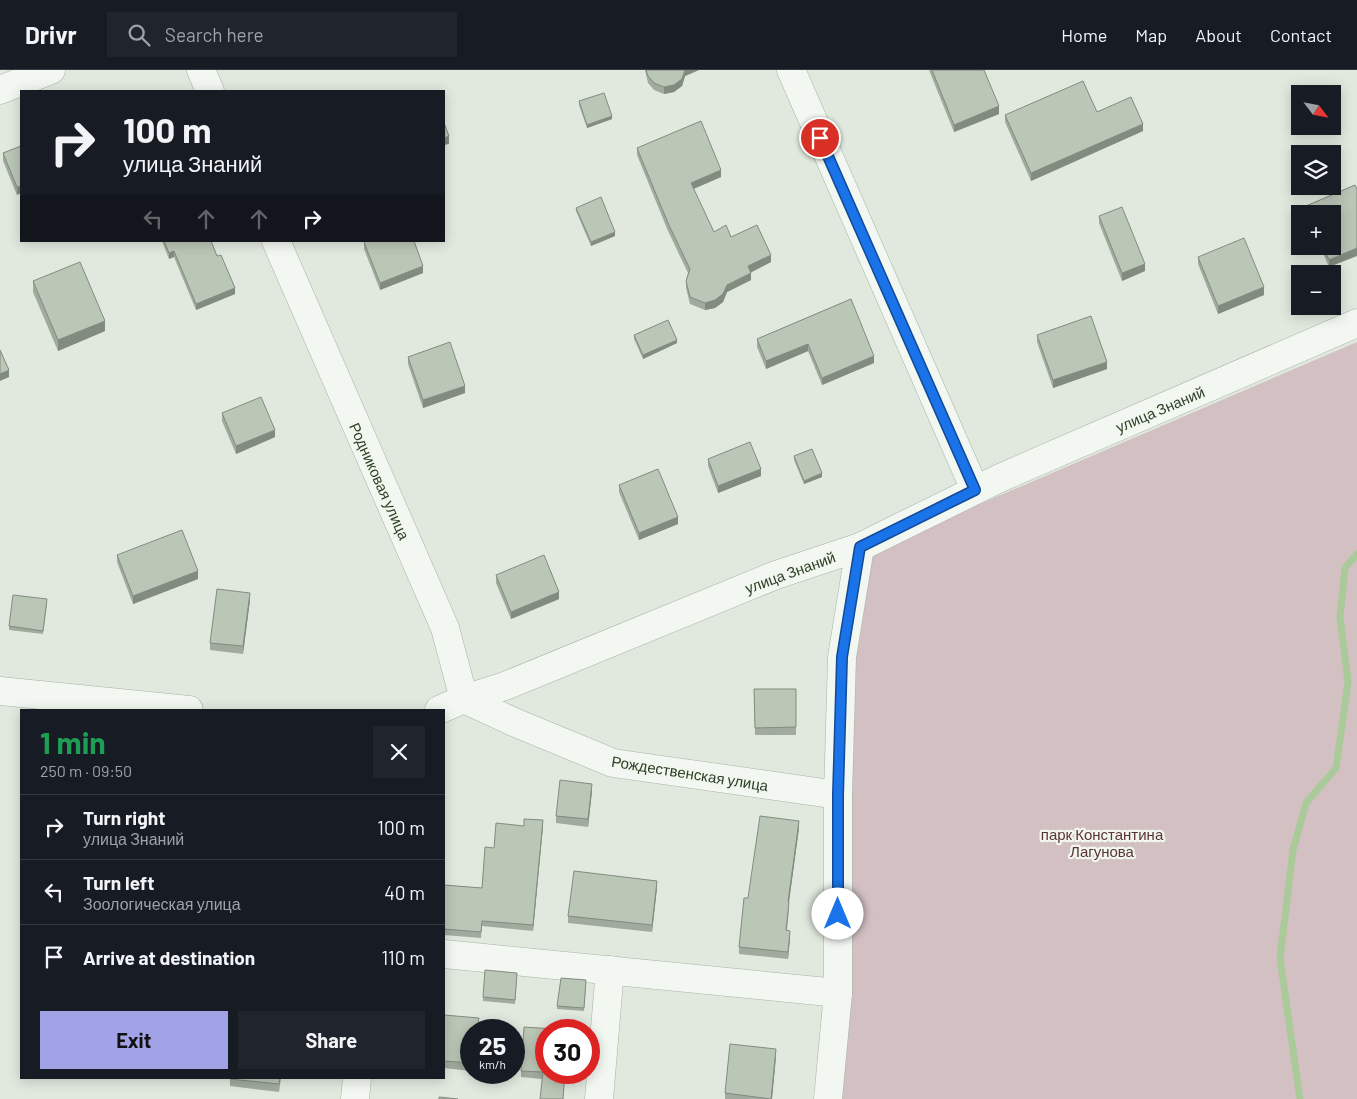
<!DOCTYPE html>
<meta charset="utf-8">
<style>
body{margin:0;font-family:Barlow,sans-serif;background:#20242c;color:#f1f3f6;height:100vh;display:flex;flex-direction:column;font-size:19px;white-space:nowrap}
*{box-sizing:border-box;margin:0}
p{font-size:16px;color:#9ea1a6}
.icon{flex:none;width:28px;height:28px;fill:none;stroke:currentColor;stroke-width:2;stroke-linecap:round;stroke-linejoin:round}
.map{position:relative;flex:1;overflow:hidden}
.panel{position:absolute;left:20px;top:639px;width:425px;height:370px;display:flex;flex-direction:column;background:#171b24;border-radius:0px;box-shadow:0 2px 12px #0003}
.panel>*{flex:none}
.top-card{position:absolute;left:20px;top:20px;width:425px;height:152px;border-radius:0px;box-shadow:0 2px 12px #0003;background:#171b24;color:#f1f3f6;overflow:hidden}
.needle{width:32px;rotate:122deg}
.controls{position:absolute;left:1291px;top:15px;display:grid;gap:10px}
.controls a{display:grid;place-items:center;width:50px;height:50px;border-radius:0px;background:#171b24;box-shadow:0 2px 12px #0003;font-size:25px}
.speed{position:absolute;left:460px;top:949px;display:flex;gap:10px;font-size:25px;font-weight:700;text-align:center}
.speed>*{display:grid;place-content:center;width:65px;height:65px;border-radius:50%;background:#171b24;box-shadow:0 2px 12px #0003;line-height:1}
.speed small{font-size:12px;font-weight:400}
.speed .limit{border:8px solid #d22;background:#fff;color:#111}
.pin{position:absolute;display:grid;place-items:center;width:42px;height:42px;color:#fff;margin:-21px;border:2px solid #fff;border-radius:50%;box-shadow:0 1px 5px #0007}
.me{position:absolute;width:55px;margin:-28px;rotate:0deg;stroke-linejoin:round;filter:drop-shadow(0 0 4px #0008)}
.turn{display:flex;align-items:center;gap:18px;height:105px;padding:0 20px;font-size:22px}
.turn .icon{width:65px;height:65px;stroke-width:2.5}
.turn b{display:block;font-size:35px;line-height:42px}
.lanes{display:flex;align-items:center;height:48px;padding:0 20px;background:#0003;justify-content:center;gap:25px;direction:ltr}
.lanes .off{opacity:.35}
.round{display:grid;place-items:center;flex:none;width:52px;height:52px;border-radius:0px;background:#20242c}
.head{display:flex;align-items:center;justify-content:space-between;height:85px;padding:0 20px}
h1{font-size:30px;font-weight:700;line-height:38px;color:#1e9e55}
.button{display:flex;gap:10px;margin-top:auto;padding:10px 20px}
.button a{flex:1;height:58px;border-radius:0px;background:#a1a3e6;color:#111;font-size:20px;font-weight:700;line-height:58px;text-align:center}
.button a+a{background:#20242c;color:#f1f3f6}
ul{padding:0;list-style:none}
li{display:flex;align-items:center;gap:15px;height:65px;padding:0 20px;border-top:1px solid #363941}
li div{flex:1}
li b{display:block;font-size:19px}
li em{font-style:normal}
header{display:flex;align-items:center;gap:30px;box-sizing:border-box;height:70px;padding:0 25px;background:#171b24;border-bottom:1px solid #363941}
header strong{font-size:24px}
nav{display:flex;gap:28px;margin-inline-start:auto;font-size:18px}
.search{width:350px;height:45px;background:#20242c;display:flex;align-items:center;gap:12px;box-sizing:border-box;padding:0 18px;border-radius:0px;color:#9ea1a6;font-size:19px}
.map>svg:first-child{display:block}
.green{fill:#d3c0c2}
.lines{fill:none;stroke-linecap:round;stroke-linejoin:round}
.stream{stroke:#aaca99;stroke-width:7}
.minor-casing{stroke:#a7b3a4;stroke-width:29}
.minor{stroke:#f3f7f2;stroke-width:28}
.wall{fill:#a0aa9d}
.shaded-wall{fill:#828b7f}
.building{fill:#bac6b6;stroke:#828b7f}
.route-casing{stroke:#114b97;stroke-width:12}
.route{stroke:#1a73e8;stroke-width:9}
.labels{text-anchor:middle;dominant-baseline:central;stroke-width:4.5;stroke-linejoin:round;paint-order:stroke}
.street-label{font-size:15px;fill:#2d4027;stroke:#f1f6ee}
.park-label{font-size:15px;fill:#5c3436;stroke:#f1f6ee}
</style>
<header>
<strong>Drivr</strong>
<div class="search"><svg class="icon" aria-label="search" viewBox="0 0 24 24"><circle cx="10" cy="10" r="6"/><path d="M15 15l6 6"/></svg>Search here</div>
<nav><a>Home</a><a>Map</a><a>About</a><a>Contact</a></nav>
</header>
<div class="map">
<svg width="1357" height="1029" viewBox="0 0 1357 1029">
<rect width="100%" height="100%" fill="#e1e9df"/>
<path class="green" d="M1357,272v757h-517l14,-470 14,-77z"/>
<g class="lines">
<path class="stream" d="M1300,1029l-20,-141 13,-108 13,-47 30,-35 12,-86 -8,-65 5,-49 12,-14"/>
<g class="minor-casing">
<g id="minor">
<path d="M201,0l9,21"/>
<path d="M791,0l184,420"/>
<path d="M0,20l51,-20"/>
<path d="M276,171l169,387 19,71"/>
<path d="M0,621l189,19"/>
<path d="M464,629l52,24 97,40 225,32"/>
<path d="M439,640l25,-11 41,-13 271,-111 84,-28 140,-69 357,-155"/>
<path d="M444,884l394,39"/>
<path d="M355,1029l2,-21"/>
<path d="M599,1029l11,-129"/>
<path d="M828,1029l10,-106v-198l4,-138 18,-110"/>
</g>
</g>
<use href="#minor" class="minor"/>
</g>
<g class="wall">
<path d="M645,0h54l-14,6 -3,10 -8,6 -10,2 -10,-4 -6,-7z"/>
<path d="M929,0h55l15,44 -45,18z"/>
<path d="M579,31l33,18 -25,9 -8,-23z"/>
<path d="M1097,42l46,19 -112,50 -26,-59v-7z"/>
<path d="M21,76l-4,49 -14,-34v-8z"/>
<path d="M637,78l84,29 -28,12 21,43 17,5 40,25 -21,10 1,8 -24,12 -4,10 -8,6 -10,2 -15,-6 -4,-16v-7l2,-8 -20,-42 -31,-76z"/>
<path d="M1355,115l-26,82 -9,-21h12v-32h-26v-8z"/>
<path d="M576,138l39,28 -24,10 -15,-35z"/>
<path d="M1099,146l46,55 -23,10 -23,-58z"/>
<path d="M162,171h49l6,15 18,38 -39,16 -22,-53 -5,2z"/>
<path d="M364,172l59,31 -43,17 -16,-41z"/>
<path d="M1198,187l66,38 -46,19 -20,-50z"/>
<path d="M33,211l72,50 -47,20 -25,-59z"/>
<path d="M851,229l23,64 -52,22 -14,-34 -42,18 -9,-22v-8z"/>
<path d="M634,265l43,8 -34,16 -9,-20z"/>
<path d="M1037,265l70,34 -54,19 -16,-46z"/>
<path d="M408,287l57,36 -42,15 -15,-44z"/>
<path d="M222,343l53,24 -39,17 -14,-33z"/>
<path d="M794,386l28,21 -18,7 -10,-24z"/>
<path d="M708,389l53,17 -43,17 -10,-27z"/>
<path d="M619,415l59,39 -39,16 -20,-48z"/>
<path d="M117,485l81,24 -65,25 -16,-42z"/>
<path d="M496,505l63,24 -48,20 -15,-36z"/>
<path d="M250,530l-7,54 -33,-4v-7z"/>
<path d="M47,533l-4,31 -34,-4v-4z"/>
<path d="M754,619h42v46h-41z"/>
<path d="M592,721l-4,36 -32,-4v-7z"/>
<path d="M524,756h19l-10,105 -51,-5 -1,12 -37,-3v-50l38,3 12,-40z"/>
<path d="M799,758l-10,74v7l-2,21 3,8 -2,21 -49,-5v-7l9,-49z"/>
<path d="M657,818l-5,44 -84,-9v-7z"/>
<path d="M517,907l-2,27 -32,-3v-4z"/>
<path d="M586,914l-2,27 -27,-2v-3z"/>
<path d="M444,945l35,10 -8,5v41l-27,-3z"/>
<path d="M776,986l-4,43h-47v-6z"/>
<path d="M521,1001l25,1h19l-2,27 -21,-20 -21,-2z"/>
<path d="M230,1008h51l-2,14 -49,-6z"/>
</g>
<g class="shaded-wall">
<path d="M685,0h14l-14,6 -3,10 -8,6 -10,2v-7z"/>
<path d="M999,36v8l-45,18v-7z"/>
<path d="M612,46v3l-25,9v-3z"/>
<path d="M1143,54v7l-112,50v-8z"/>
<path d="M449,66v8l-5,1v-7z"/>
<path d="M721,100v7l-30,13v-7z"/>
<path d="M21,116v7l-4,2v-8z"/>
<path d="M615,162v4l-24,10v-4z"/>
<path d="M1357,178v8l-28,11v-7z"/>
<path d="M174,181v6l-5,2v-6z"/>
<path d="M771,185v7l-23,12v-8z"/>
<path d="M1145,194v7l-23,10v-8z"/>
<path d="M423,196v7l-43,17v-7z"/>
<path d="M751,203v7l-24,12 -4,10 -8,6 -10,2v-7l22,-18z"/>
<path d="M1264,217v8l-46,19v-8z"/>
<path d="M235,218v6l-39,16v-6z"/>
<path d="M105,251v10l-47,20v-11z"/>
<path d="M677,270v3l-34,16v-4z"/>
<path d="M808,274v7l-42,18v-8z"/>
<path d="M874,286v7l-52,22v-7z"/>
<path d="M1107,292v7l-54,19v-8z"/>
<path d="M9,300v7l-9,4v-7z"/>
<path d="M465,316v7l-42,15v-8z"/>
<path d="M275,360v7l-39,17v-8z"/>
<path d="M761,399v7l-43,17v-7z"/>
<path d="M822,403v4l-18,7v-3z"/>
<path d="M678,447v7l-39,16v-7z"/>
<path d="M198,501v8l-65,25v-8z"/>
<path d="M559,522v7l-48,20v-7z"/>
<path d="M250,523v7l-7,54v-8z"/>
<path d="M592,714v7l-4,36v-8z"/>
<path d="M543,750v6l-10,105v-6z"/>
<path d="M799,751v7l-11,81v-7z"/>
<path d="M657,811v7l-5,44v-7z"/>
<path d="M790,861v7l-2,21v-7z"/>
<path d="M776,979v7l-4,43h-1z"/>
</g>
<g class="building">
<path d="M646,0h39l-3,9 -8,6 -10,2 -10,-4 -6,-7z"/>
<path d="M932,0h52l15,36 -45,19z"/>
<path d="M1083,11l14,31 34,-15 12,27 -112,49 -26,-58z"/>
<path d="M604,23l8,23 -25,9 -8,-24z"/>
<path d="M701,51l20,49 -30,13 23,49 12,-7 5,12 26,-12 14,30 -23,11 3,7 -24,12 -4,9 -8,6 -10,3 -15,-6 -4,-16 4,-12 -22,-46 -31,-75z"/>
<path d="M444,53l5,13 -5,2z"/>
<path d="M21,76v40l-4,1 -14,-34z"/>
<path d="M1355,115l2,4v59l-28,12 -6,-14h9v-32h-22l-4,-8z"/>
<path d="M601,127l14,35 -24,10 -15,-34z"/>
<path d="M1122,137l23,57 -23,9 -23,-57z"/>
<path d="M1244,168l20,49 -46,19 -20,-49z"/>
<path d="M164,171h47l6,15 4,-1 14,33 -39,16 -22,-53 -5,2z"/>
<path d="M365,171h49l9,25 -43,17 -16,-41z"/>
<path d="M80,192l25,59 -47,19 -25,-59z"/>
<path d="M851,229l23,57 -52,22 -14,-34 -42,17 -9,-22z"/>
<path d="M1091,246l16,46 -54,18 -16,-45z"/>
<path d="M668,250l9,20 -34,15 -9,-20z"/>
<path d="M450,272l15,44 -42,14 -15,-43z"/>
<path d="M0,280l9,20 -9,4z"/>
<path d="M261,327l14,33 -39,16 -14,-33z"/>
<path d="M750,372l11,27 -43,17 -10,-27z"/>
<path d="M812,379l10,24 -18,8 -10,-25z"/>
<path d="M658,399l20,48 -39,16 -20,-48z"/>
<path d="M182,460l16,41 -65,25 -16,-41z"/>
<path d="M544,485l15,37 -48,20 -15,-37z"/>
<path d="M217,519l33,4 -7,53 -33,-3z"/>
<path d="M13,525l34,4 -4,32 -34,-5z"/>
<path d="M754,619h42v38l-41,1z"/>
<path d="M560,710l32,4 -4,35 -32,-3z"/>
<path d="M760,746l39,5 -11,81h1l-3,28 4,1 -2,21 -49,-5 5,-49h4z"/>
<path d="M524,749l19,1 -10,105 -51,-4 -1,11 -37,-3v-44l38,3 3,-41 9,1 2,-25 28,3z"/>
<path d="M574,801l83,10 -5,44 -84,-9z"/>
<path d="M485,900l32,3 -2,27 -32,-3z"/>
<path d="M561,908l25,2 -2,28 -27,-2z"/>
<path d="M444,945l35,3 -2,12h-6v33l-27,-2z"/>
<path d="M524,957l44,3h-22v42h19l-2,27h-23l3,-27 -22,-1z"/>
<path d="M730,974l46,5 -5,50 -46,-6z"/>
<path d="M230,1008h50l-1,6 -49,-5z"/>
<path d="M439,1027l19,2h-19z"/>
</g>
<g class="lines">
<g class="route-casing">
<path id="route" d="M820,68l155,352 -115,57 -18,110 -4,138v119"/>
</g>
<use href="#route" class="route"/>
</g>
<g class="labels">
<g class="street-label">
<text transform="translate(1160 339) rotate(-23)">улица Знаний</text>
<text transform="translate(380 411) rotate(66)">Родниковая улица</text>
<text transform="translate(790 502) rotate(-20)">улица Знаний</text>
<text transform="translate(690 703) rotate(9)">Рождественская улица</text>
</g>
<g class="park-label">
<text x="1102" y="764">парк Константина<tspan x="1102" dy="17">Лагунова</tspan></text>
</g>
</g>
</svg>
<div class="controls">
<a><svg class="needle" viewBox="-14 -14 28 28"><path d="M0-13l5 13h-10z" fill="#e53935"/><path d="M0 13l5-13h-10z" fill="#9ea1a6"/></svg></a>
<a><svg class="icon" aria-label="layers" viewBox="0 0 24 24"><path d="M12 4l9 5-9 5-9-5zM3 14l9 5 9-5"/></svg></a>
<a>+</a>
<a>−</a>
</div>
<div class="speed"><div>25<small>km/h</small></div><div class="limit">30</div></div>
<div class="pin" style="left:820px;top:68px;background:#d93025"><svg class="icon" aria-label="arrive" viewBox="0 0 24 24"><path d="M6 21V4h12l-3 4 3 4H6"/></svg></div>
<svg class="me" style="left:838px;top:844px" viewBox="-20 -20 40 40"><circle r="19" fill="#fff"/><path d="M0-13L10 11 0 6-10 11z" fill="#1a73e8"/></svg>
<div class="top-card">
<div class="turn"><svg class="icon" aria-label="right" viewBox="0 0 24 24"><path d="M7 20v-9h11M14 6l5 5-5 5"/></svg><div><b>100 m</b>улица Знаний</div></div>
<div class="lanes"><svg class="icon off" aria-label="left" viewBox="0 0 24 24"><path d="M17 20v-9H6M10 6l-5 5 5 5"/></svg><svg class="icon off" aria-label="ahead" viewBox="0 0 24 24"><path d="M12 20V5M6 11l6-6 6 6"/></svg><svg class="icon off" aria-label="ahead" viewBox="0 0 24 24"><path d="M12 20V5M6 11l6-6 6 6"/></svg><svg class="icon" aria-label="right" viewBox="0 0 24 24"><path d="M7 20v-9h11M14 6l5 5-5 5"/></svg></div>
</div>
<section class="panel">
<div class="head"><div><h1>1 min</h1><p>250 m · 09:50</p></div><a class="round"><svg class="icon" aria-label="close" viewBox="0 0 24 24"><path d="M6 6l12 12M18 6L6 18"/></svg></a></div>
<ul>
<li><svg class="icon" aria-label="right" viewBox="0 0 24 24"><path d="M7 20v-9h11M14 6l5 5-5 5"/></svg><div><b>Turn right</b><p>улица Знаний</p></div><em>100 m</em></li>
<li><svg class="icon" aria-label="left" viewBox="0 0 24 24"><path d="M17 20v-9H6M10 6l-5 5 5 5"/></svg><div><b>Turn left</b><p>Зоологическая улица</p></div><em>40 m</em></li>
<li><svg class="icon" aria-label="arrive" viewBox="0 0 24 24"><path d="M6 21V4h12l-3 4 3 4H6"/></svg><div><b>Arrive at destination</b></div><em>110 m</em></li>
</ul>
<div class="button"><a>Exit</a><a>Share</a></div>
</section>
</div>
